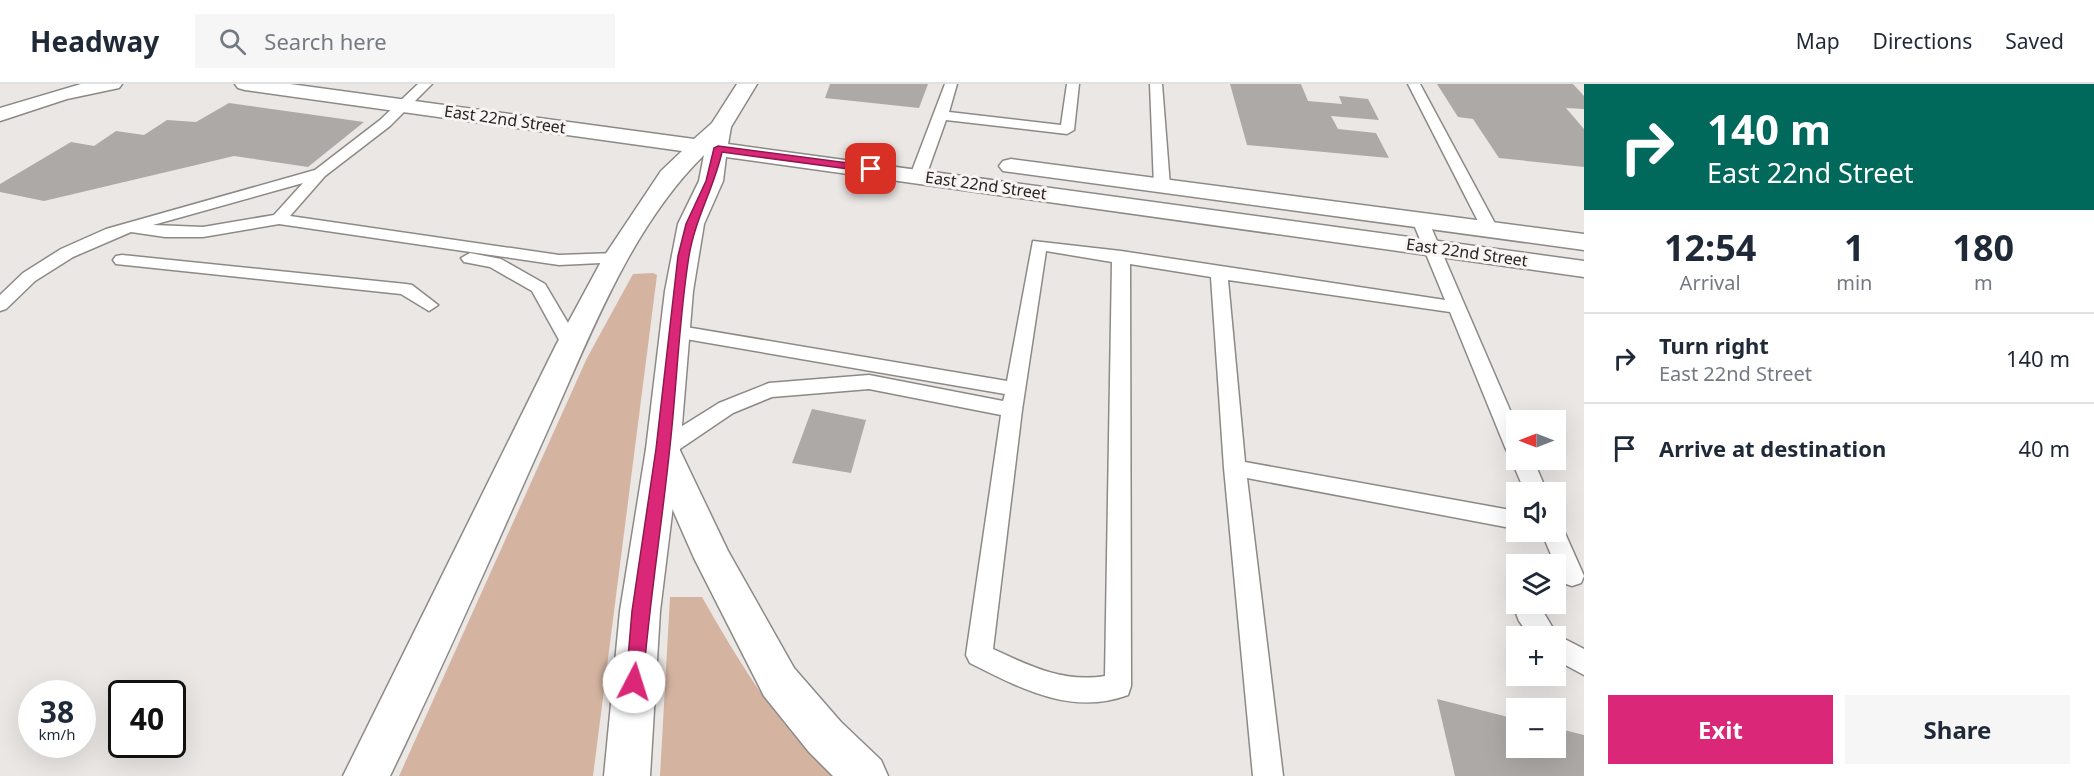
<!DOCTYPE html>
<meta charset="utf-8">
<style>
body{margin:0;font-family:"Noto Sans",sans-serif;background:#f6f6f7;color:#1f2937;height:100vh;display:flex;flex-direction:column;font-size:22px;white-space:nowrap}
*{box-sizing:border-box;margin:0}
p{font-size:20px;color:#747a83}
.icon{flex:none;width:33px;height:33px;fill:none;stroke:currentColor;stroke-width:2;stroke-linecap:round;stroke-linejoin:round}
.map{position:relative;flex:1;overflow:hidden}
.side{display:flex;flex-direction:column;background:#fff;width:510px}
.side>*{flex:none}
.hud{background:#00695c;color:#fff;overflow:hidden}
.needle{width:39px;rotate:270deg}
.tools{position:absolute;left:1506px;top:326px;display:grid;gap:12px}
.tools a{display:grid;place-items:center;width:60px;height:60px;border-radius:0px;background:#fff;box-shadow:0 6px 24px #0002;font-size:30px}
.speed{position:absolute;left:18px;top:596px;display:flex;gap:12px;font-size:30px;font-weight:700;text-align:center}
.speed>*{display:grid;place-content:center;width:78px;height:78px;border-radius:50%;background:#fff;box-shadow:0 6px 24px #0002;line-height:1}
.speed small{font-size:15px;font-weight:400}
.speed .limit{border:3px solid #111;border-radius:9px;background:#fff;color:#111}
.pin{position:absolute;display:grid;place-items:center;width:51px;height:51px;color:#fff;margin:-26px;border-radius:12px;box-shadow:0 3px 9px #0006}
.me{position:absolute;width:66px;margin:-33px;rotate:5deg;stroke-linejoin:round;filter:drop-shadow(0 0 4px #0008)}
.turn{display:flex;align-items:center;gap:21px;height:126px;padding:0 24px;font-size:27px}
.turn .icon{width:78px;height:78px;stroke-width:2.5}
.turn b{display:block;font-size:42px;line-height:51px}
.eta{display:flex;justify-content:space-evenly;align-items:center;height:102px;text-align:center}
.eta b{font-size:36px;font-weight:700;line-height:42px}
.action{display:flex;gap:12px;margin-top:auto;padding:12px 24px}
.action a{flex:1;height:69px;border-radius:0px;background:#db2777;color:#fff;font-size:24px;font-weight:700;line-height:69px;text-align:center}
.action a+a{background:#f6f6f7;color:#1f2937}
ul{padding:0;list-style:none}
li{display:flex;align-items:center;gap:18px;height:90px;padding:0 24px;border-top:2px solid #e0e1e3}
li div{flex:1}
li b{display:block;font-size:22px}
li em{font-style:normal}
header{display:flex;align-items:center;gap:36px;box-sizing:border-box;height:84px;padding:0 30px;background:#fff;border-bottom:2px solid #e0e1e3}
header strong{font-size:28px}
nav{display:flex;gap:33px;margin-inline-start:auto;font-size:21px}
.search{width:420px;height:54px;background:#f6f6f7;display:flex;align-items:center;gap:15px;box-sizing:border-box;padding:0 21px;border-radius:0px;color:#747a83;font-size:22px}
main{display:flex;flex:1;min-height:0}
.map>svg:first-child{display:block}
.green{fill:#d4b4a1}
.building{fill:#ada9a7}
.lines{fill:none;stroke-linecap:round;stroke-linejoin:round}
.service-casing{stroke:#8d8987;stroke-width:3}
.tertiary-casing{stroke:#8d8987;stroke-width:3}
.motorway-casing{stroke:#8d8987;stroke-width:3}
.service{fill:#fff;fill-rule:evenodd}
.tertiary{fill:#fff;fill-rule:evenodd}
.motorway{fill:#fff;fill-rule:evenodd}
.route{fill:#db2777;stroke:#8e194d;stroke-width:1.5}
.labels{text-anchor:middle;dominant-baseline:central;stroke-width:6;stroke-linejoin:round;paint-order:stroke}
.far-street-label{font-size:16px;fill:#252322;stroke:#f9f4f2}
</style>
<header>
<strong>Headway</strong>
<div class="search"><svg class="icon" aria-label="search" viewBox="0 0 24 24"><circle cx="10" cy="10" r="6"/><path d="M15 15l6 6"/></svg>Search here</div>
<nav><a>Map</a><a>Directions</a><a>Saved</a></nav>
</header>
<main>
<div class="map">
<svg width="1584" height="692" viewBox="0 0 1584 692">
<rect width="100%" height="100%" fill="#ebe7e5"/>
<g class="green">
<path d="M653,189l4,2 -64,501h-194l188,-418 46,-84z"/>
<path d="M670,513h32c37,65 75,128 131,179h-173z"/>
</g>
<g class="building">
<path d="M830,0h98l-9,24 -94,-10z"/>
<path d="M1230,0h71l7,17 34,3 -3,-8 29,3 11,21 -48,-4 7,13 38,4 13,25 -142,-13z"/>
<path d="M1437,0h136l11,12v13l-18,-1 18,21v38l-85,-9 -26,-39 -15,-2z"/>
<path d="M229,19l135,19 -56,45 -74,-11 -190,45 -44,-9v-8l71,-42 23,4 22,-15 28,4 23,-15 29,2z"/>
<path d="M812,325l54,11 -15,53 -59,-10z"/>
<path d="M1437,615l79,20v28h40v-19l28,7v41h-129z"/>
</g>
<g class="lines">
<g class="service-casing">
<g id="service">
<path d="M418,0h14l-42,42 -65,50 -35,40 269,39 57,-2 6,1 3,4 -3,4 -63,3 -280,-41 -76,13h-38l-34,-5 -58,25 -38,24 -29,28 -6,2v-16l23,-22 38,-24 45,-20 209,-59 65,-50zM303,99l-29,32 -71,12 -50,-2z"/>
<path d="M945,0h12l-8,28 112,13 6,-41h12l-5,46 -7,4 -121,-14 -20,56 -8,5 -5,-2 -3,-3z"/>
<path d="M1150,0h12l8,102 -8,5 -8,-5z"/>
<path d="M1408,0h12l78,145 -2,3h-12l-2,-3z"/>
<path d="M1420,131l8,5 88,204v35h17l14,33h-22l-14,-33 3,-5 -6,-1 -3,-6 -55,-135 -222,-32 17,182 271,49v18l-269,-51 36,298h-30l-29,-308 -13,-191 -81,-13 1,422 -3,9c-57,21 -108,-7 -158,-32l-4,-8 35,-240 -132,-26 -97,8 -39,16 -62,42 -8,2 -8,-2 -3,-6 3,-6 64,-40 50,-20 100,-8 134,26 2,-7 -331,-57 -7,-2 -2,-4 2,-4 7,-2 333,56 26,-140 88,10 324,49 -33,-80zM1046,167l66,11 -7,414c-42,7 -75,-10 -112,-27l29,-239z"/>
<path d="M470,169l31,6 44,25 36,61 -3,4h-14l-32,-58 -42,-24 -26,-5 -3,-4z"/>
<path d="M122,171l284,29 6,1 26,20 -9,6 -28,-17 -285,-30 -3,-4 3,-4z"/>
<path d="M1556,438l5,2 23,52 -3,7 -9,3 -9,-3 -22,-52h15z"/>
<path d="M1516,511v8h22l19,32 27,14v26l-28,-15v-24h-26l-11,-15 -7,-18z"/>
</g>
</g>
<g class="tertiary-casing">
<g id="tertiary">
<path d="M235,0h55l404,55 18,-16 25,-39h20l-26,43 -3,17 856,117v16l-858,-120 -3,24 -19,43 -11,67 -13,158 -20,162 -10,165h-46l16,-165 26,-162 19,-158 13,-67 21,-43 5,-26c-73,72 -113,178 -154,270 -53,118 -104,235 -160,351h-47l213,-431 47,-87 58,-87 21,-20 -437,-61 -7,-2z"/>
<path d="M1011,75l573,75v16l-581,-79 -4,-5 4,-5z"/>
</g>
</g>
<g class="motorway-casing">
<g id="motorway">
<path d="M81,0h41l-3,4 -52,11 -67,22v-13z"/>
<path d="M663,353l12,3 53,111 66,117 47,54 40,38 7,16h-55l-24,-24 -45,-56 -70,-138 -48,-109 5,-9z"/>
</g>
</g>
<use href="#service" class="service"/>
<use href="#tertiary" class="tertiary"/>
<use href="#motorway" class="motorway"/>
</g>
<path class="route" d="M718,62l153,20 5,3 -5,3 -149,-20c-8,36 -27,67 -33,104 -10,62 -12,127 -19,190 -8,79 -21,157 -27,236l-2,5 -7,3 -6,-3 -2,-5 6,-71 24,-162 22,-193 8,-32 20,-43 8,-33z"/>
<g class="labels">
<g class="far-street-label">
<text transform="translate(505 35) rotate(8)">East 22nd Street</text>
<text transform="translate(986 101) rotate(8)">East 22nd Street</text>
<text transform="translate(1467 168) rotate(8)">East 22nd Street</text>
</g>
</g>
</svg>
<div class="tools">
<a><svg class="needle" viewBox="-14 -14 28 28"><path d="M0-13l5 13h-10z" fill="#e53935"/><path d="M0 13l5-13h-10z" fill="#747a83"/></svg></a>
<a><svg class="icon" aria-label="sound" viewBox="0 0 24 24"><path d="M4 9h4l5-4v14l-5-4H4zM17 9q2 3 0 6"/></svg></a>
<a><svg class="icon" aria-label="layers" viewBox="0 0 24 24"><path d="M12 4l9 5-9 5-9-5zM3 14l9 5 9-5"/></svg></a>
<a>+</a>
<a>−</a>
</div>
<div class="speed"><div>38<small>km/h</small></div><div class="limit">40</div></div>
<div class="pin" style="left:871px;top:85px;background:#d93025"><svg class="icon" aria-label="arrive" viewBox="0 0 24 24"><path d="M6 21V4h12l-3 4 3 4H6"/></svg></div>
<svg class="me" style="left:634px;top:598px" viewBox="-20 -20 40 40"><circle r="19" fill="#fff"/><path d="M0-13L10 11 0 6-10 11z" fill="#db2777"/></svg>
</div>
<section class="side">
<div class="hud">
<div class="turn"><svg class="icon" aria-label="right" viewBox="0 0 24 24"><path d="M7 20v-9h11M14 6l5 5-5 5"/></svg><div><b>140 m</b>East 22nd Street</div></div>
</div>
<div class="eta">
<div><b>12:54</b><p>Arrival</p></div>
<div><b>1</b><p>min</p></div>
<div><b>180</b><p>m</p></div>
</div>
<ul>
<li><svg class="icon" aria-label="right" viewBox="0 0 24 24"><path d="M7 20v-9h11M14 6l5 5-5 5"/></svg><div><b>Turn right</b><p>East 22nd Street</p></div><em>140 m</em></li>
<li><svg class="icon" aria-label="arrive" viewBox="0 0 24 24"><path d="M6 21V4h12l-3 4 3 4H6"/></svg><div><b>Arrive at destination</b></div><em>40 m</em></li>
</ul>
<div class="action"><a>Exit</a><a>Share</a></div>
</section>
</main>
